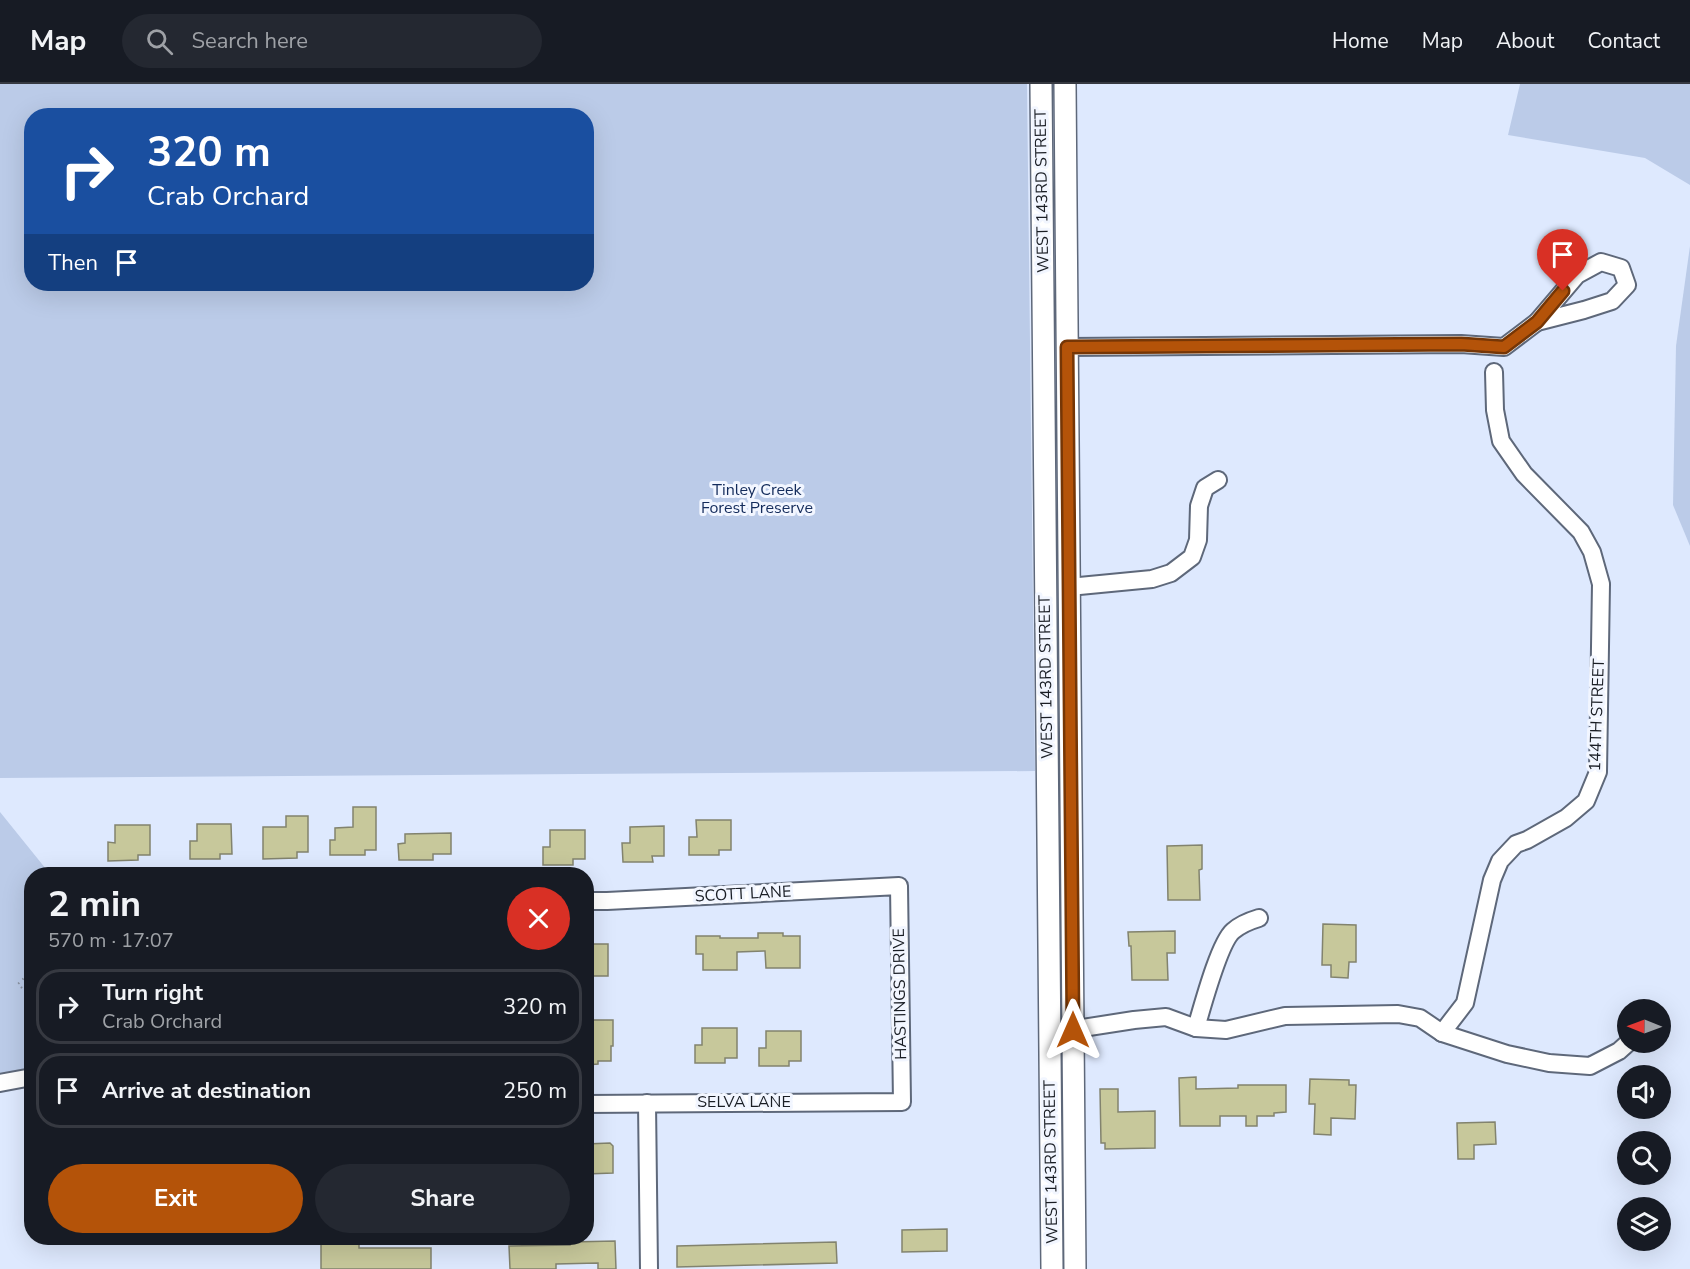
<!DOCTYPE html>
<meta charset="utf-8">
<style>
body{margin:0;font-family:"Nunito Sans",sans-serif;background:#242831;color:#f1f3f6;height:100vh;display:flex;flex-direction:column;font-size:22px;white-space:nowrap}
*{box-sizing:border-box;margin:0}
p{font-size:20px;color:#9ea1a6}
.icon{flex:none;width:33px;height:33px;fill:none;stroke:currentColor;stroke-width:2;stroke-linecap:round;stroke-linejoin:round}
.map{position:relative;flex:1;overflow:hidden}
.panel{position:absolute;left:24px;top:783px;width:570px;height:378px;display:flex;flex-direction:column;background:#171b24;border-radius:24px;box-shadow:0 6px 24px #0002}
.panel>*{flex:none}
.banner{position:absolute;left:24px;top:24px;width:570px;height:183px;border-radius:24px;box-shadow:0 6px 24px #0002;background:#1a4fa0;color:#fff;overflow:hidden}
.needle{width:39px;rotate:271deg}
.buttons{position:absolute;left:1617px;top:915px;display:grid;gap:12px}
.buttons a{display:grid;place-items:center;width:54px;height:54px;border-radius:50%;background:#171b24;box-shadow:0 6px 24px #0002;font-size:30px}
.pin{position:absolute;display:grid;place-items:center;width:51px;height:51px;color:#fff;margin:-62px -26px;border-radius:50% 50% 50% 0;rotate:-45deg;box-shadow:0 0 6px #0007}
.pin .icon{rotate:45deg}
.me{position:absolute;width:66px;margin:-33px;rotate:0deg;stroke-linejoin:round;filter:drop-shadow(0 0 4px #0008)}
.turn{display:flex;align-items:center;gap:21px;height:126px;padding:0 24px;font-size:27px}
.turn .icon{width:78px;height:78px;stroke-width:2.5}
.turn b{display:block;font-size:42px;line-height:51px}
.then{display:flex;align-items:center;height:57px;padding:0 24px;background:#0003;gap:12px;font-size:22px}
.round{display:grid;place-items:center;flex:none;width:63px;height:63px;border-radius:32px;background:#242831}
.summary{display:flex;align-items:center;justify-content:space-between;height:102px;padding:0 24px}
h1{font-size:36px;font-weight:700;line-height:45px}
.button{display:flex;gap:12px;margin-top:auto;padding:12px 24px}
.button a{flex:1;height:69px;border-radius:36px;background:#b45309;color:#fff;font-size:24px;font-weight:700;line-height:69px;text-align:center}
.button a+a{background:#242831;color:#f1f3f6}
ul{padding:0;list-style:none}
li{display:flex;align-items:center;gap:18px;height:75px;margin:0 12px 9px;padding:0 12px;border:3px solid #363941;border-radius:24px}
li div{flex:1}
li b{display:block;font-size:22px}
li em{font-style:normal}
header{display:flex;align-items:center;gap:36px;box-sizing:border-box;height:84px;padding:0 30px;background:#171b24;border-bottom:2px solid #363941}
header strong{font-size:28px}
nav{display:flex;gap:33px;margin-inline-start:auto;font-size:21px}
.search{width:420px;height:54px;background:#242831;display:flex;align-items:center;gap:15px;box-sizing:border-box;padding:0 21px;border-radius:33px;color:#9ea1a6;font-size:22px}
.map>svg:first-child{display:block}
.green{fill:#bbcbe8;fill-rule:evenodd}
.building{fill:#c7c89b;stroke:#82836e;stroke-width:1.5}
.lines{fill:none;stroke-linecap:round;stroke-linejoin:round}
.minor-casing{stroke:#5e687a;stroke-width:20}
.major-casing{stroke:#5e687a;stroke-width:24}
.path{stroke:#88909e;stroke-width:2;stroke-dasharray:1.5 4.5;stroke-linecap:butt}
.minor{stroke:#fff;stroke-width:16}
.major{stroke:#fff;stroke-width:21}
.route-casing{stroke:#753606;stroke-width:15}
.route{stroke:#b45309;stroke-width:10}
.labels{text-anchor:middle;dominant-baseline:central;stroke-width:6;stroke-linejoin:round;paint-order:stroke}
.street-label{font-size:16px;fill:#191d24;stroke:#f2f6ff}
.park-label{font-size:16px;fill:#132b5b;stroke:#f2f6ff}
</style>
<header>
<strong>Map</strong>
<div class="search"><svg class="icon" aria-label="search" viewBox="0 0 24 24"><circle cx="10" cy="10" r="6"/><path d="M15 15l6 6"/></svg>Search here</div>
<nav><a>Home</a><a>Map</a><a>About</a><a>Contact</a></nav>
</header>
<div class="map">
<svg width="1690" height="1185" viewBox="0 0 1690 1185">
<rect width="100%" height="100%" fill="#dee9fe"/>
<g class="green">
<path d="M0,0h1027l8,687 -1035,7zM32,32h554v168h-554z"/>
<path d="M1520,0h170v101l-45,-27 -137,-23z"/>
<path d="M1690,162v300l-17,-41 3,-159z"/>
<path d="M0,728l50,62h-18l-1,194 -31,5z"/>
</g>
<g class="building">
<path d="M353,723h23v43h-11v5h-35v-15h5v-12l18,-1z"/>
<path d="M286,732h22v36h-11v6l-34,1v-32h23z"/>
<path d="M696,736h35v30h-12v5h-30v-18h8z"/>
<path d="M197,740h34l1,30h-12v5h-30v-18h7z"/>
<path d="M115,741h35v30h-12v5l-30,1v-19l7,1z"/>
<path d="M664,742v30h-12l1,6h-30l-1,-19h8v-16z"/>
<path d="M550,746h35v29h-12v6h-30v-18h7z"/>
<path d="M451,749v21h-18v6h-34l-1,-16 7,-1v-9z"/>
<path d="M1202,761v24l-3,1 1,30h-32l-1,-54z"/>
<path d="M1323,840l33,1v37h-7l-1,16 -17,-1v-12h-9z"/>
<path d="M1175,847v22h-8l1,27h-36l-1,-34h-2l-1,-14z"/>
<path d="M758,849h25v3h17v32h-34l-1,-17 -28,1v18h-34v-16h-7v-18h24v2h38z"/>
<rect x="586" y="860" width="22" height="32"/>
<path d="M590,936h23v26h-2v15h-13v3l-12,1v-30h4z"/>
<path d="M702,944h35v30h-12v5h-30v-18h7z"/>
<path d="M766,947h35v30h-12v5h-30v-18h7z"/>
<path d="M1196,993v12l42,-1v-3h48v27l-12,1v3h-17v10h-11v-10h-26v10h-40l-1,-48z"/>
<path d="M1310,995l39,1v5h7l-1,34 -24,-1v17l-17,-1 1,-30h-6z"/>
<path d="M1100,1005h18v23l37,-1v37l-50,1v-6h-4z"/>
<path d="M1495,1038l1,22 -22,1v14h-16l-1,-36z"/>
<path d="M610,1059l3,3v27l-27,1v-30z"/>
<path d="M947,1145v22l-45,1v-22z"/>
<path d="M321,1154h21v2h17v8h72v21h-110z"/>
<path d="M615,1157l1,28h-18v-6l-42,1v5h-46l-1,-23 61,-1v-3z"/>
<path d="M836,1158l1,21 -160,4v-21z"/>
</g>
<g class="lines">
<g class="minor-casing">
<g id="minor">
<path d="M1601,178l20,6 6,17 -15,16 -28,9 -47,12 40,-47z"/>
<path d="M1067,263l394,-3 43,3 33,-25"/>
<path d="M1069,503l83,-8 19,-6 21,-16 6,-17 1,-34 6,-18 13,-8"/>
<path d="M586,817h21l292,-15 3,216 -316,2"/>
<path d="M1196,944c6,-20 23,-85 37,-97 8,-7 16,-10 26,-13"/>
<path d="M1050,949l84,-13 32,-3 30,11 30,2 59,-14 113,-2 22,4 22,15 65,21 42,9 41,3 29,-15 10,-9"/>
<path d="M1442,949l23,-30 27,-123 8,-19 16,-17 11,-4 39,-22 20,-17 12,-29 3,-188 -9,-32 -11,-20 -57,-58 -23,-33 -6,-31 -1,-38"/>
<path d="M0,999l32,-6"/>
<path d="M647,1019l2,166"/>
</g>
</g>
<g class="major-casing">
<g id="major">
<path d="M1041,0l11,1185"/>
<path d="M1065,0l10,1185"/>
</g>
</g>
<path class="path" d="M32,886l-14,14 14,14"/>
<use href="#minor" class="minor"/>
<use href="#major" class="major"/>
</g>
<g class="lines">
<g class="route-casing">
<path id="route" d="M1073,946l-6,-683 394,-3 43,3 33,-25 26,-31"/>
</g>
<use href="#route" class="route"/>
</g>
<g class="labels">
<g class="street-label">
<text transform="translate(1042 107) rotate(-91)">WEST 143RD STREET</text>
<text transform="translate(1046 593) rotate(-91)">WEST 143RD STREET</text>
<text transform="translate(1597 631) rotate(-88)">144TH STREET</text>
<text transform="translate(743 810) rotate(-3)">SCOTT LANE</text>
<text transform="translate(900 910) rotate(-91)">HASTINGS DRIVE</text>
<text x="744" y="1018">SELVA LANE</text>
<text transform="translate(1051 1078) rotate(-91)">WEST 143RD STREET</text>
</g>
<g class="park-label">
<text x="757" y="406">Tinley Creek<tspan x="757" dy="18">Forest Preserve</tspan></text>
</g>
</g>
</svg>
<div class="buttons">
<a><svg class="needle" viewBox="-14 -14 28 28"><path d="M0-13l5 13h-10z" fill="#e53935"/><path d="M0 13l5-13h-10z" fill="#9ea1a6"/></svg></a>
<a><svg class="icon" aria-label="sound" viewBox="0 0 24 24"><path d="M4 9h4l5-4v14l-5-4H4zM17 9q2 3 0 6"/></svg></a>
<a><svg class="icon" aria-label="search" viewBox="0 0 24 24"><circle cx="10" cy="10" r="6"/><path d="M15 15l6 6"/></svg></a>
<a><svg class="icon" aria-label="layers" viewBox="0 0 24 24"><path d="M12 4l9 5-9 5-9-5zM3 14l9 5 9-5"/></svg></a>
</div>
<div class="pin" style="left:1563px;top:207px;background:#d93025"><svg class="icon" aria-label="arrive" viewBox="0 0 24 24"><path d="M6 21V4h12l-3 4 3 4H6"/></svg></div>
<svg class="me" style="left:1073px;top:946px" viewBox="-20 -20 40 40"><path d="M0-17L14 15 0 8-14 15z" fill="#b45309" stroke="#fff" stroke-width="4"/></svg>
<div class="banner">
<div class="turn"><svg class="icon" aria-label="right" viewBox="0 0 24 24"><path d="M7 20v-9h11M14 6l5 5-5 5"/></svg><div><b>320 m</b>Crab Orchard</div></div>
<div class="then">Then<svg class="icon" aria-label="arrive" viewBox="0 0 24 24"><path d="M6 21V4h12l-3 4 3 4H6"/></svg></div>
</div>
<section class="panel">
<div class="summary"><div><h1>2 min</h1><p>570 m · 17:07</p></div><a class="round" style="background:#d93025;color:#fff"><svg class="icon" aria-label="close" viewBox="0 0 24 24"><path d="M6 6l12 12M18 6L6 18"/></svg></a></div>
<ul>
<li><svg class="icon" aria-label="right" viewBox="0 0 24 24"><path d="M7 20v-9h11M14 6l5 5-5 5"/></svg><div><b>Turn right</b><p>Crab Orchard</p></div><em>320 m</em></li>
<li><svg class="icon" aria-label="arrive" viewBox="0 0 24 24"><path d="M6 21V4h12l-3 4 3 4H6"/></svg><div><b>Arrive at destination</b></div><em>250 m</em></li>
</ul>
<div class="button"><a>Exit</a><a>Share</a></div>
</section>
</div>
